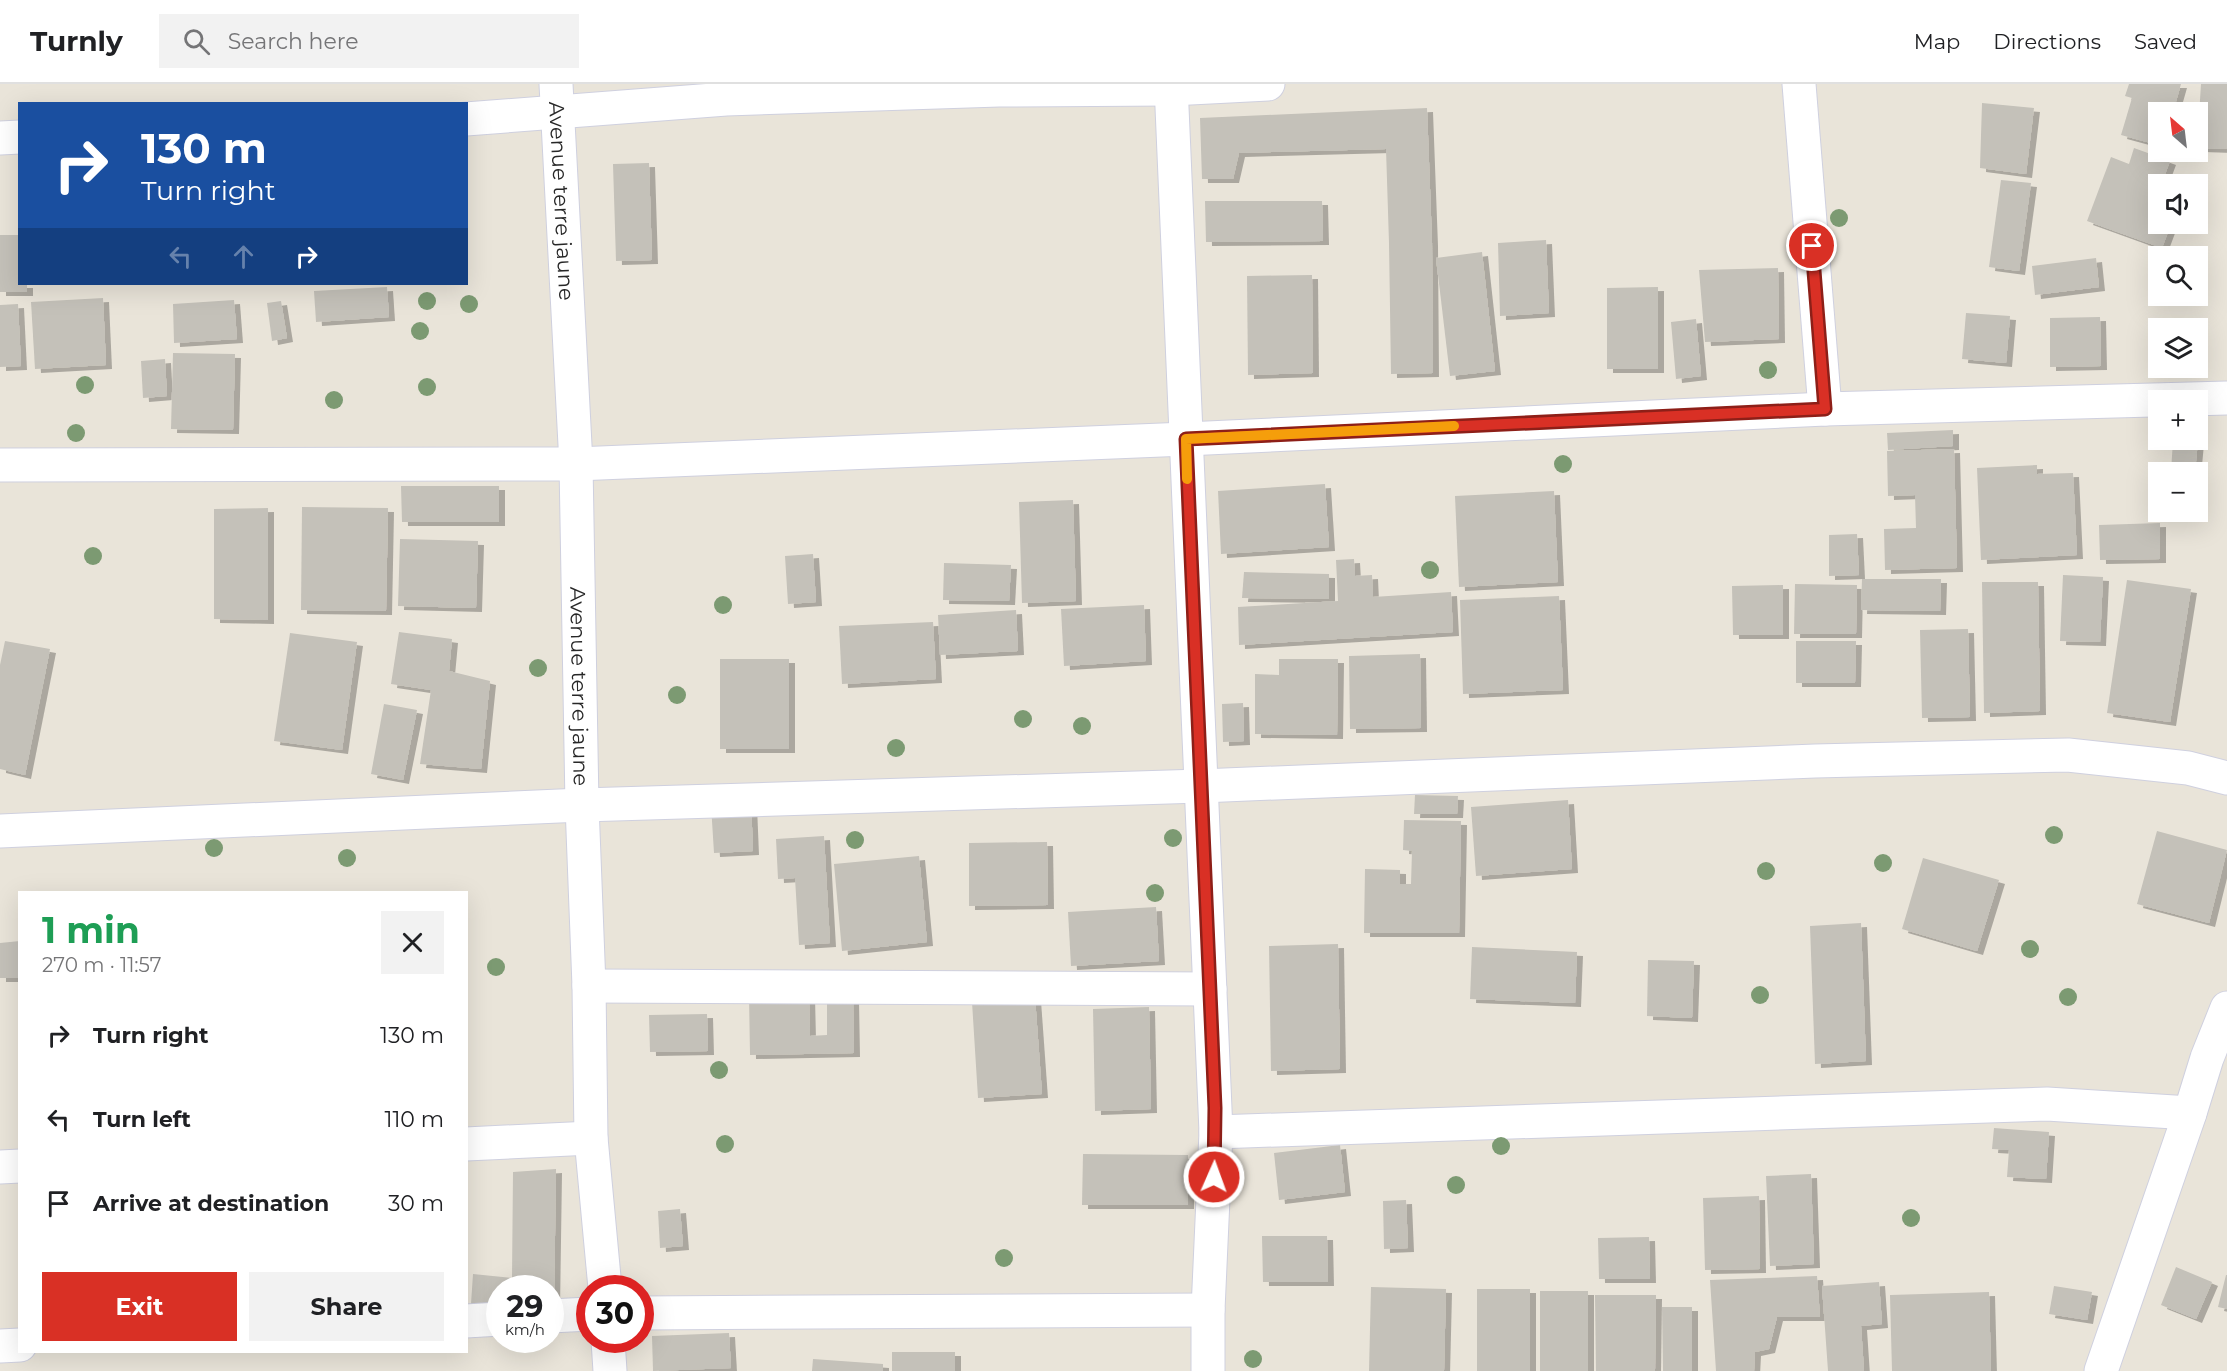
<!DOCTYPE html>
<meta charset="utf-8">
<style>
body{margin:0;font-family:Montserrat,sans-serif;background:#f2f2f2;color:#202124;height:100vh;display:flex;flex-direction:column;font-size:22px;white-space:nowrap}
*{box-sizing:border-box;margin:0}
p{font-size:20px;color:#757577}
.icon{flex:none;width:33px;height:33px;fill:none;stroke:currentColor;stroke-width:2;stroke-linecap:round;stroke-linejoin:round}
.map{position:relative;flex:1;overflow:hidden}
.sheet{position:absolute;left:18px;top:807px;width:450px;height:462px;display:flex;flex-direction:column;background:#fff;border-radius:0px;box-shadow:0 6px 24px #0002}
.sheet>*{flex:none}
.top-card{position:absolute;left:18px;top:18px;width:450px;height:183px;border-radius:0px;box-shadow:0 6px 24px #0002;background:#1a4fa0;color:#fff;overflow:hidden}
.needle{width:39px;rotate:332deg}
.controls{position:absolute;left:2148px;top:18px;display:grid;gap:12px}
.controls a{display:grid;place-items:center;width:60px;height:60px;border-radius:0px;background:#fff;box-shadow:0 6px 24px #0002;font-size:30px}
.speed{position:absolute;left:486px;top:1191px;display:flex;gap:12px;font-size:30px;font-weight:700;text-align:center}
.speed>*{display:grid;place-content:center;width:78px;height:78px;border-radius:50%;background:#fff;box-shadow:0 6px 24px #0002;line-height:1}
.speed small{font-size:15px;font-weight:400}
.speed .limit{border:9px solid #d22;background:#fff;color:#111}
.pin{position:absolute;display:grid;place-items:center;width:51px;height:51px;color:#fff;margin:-26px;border:3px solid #fff;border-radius:50%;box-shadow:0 2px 6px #0007}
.me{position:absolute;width:66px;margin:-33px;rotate:2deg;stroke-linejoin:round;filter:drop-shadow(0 0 4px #0008)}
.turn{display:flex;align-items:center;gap:21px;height:126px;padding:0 24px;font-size:27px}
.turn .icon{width:78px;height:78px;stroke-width:2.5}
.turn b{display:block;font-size:42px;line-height:51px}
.lanes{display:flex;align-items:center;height:57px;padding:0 24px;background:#0003;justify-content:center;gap:30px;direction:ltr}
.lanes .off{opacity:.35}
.round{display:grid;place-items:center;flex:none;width:63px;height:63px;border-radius:0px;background:#f2f2f2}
.overview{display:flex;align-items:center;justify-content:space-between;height:102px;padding:0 24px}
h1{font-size:36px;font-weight:700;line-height:45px;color:#1e9e55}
.button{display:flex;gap:12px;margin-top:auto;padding:12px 24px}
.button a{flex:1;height:69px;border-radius:0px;background:#d93025;color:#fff;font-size:24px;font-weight:700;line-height:69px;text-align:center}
.button a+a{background:#f2f2f2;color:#202124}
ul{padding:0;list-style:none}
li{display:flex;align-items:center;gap:18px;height:84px;padding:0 24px}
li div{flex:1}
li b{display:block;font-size:22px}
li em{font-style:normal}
header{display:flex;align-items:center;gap:36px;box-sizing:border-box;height:84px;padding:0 30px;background:#fff;border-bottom:2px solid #e0e0e0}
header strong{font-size:28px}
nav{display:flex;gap:33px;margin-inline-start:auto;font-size:21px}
.search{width:420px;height:54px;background:#f2f2f2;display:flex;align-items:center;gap:15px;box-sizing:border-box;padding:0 21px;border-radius:0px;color:#757577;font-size:22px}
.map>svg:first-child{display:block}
.building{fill:#c4c1b9;filter:url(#shadow)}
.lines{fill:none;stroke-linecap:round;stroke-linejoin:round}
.minor-casing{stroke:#cfd0df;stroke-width:35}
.minor{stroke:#fff;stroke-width:33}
.tree{fill:#7c9a72}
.route-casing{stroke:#8d1f18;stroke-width:15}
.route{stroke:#d93025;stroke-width:10}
.slow{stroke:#f59e0b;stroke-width:10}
.labels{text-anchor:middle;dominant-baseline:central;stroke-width:5;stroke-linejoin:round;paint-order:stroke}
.street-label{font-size:21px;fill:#272727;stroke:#fff}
</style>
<header>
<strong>Turnly</strong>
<div class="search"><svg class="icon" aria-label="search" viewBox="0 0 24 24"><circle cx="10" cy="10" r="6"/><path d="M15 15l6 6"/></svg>Search here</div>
<nav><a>Map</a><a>Directions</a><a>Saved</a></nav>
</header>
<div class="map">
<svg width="2227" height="1287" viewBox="0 0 2227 1287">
<defs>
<filter id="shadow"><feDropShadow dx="6" dy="4" stdDeviation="0" flood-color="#0004"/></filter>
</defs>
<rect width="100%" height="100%" fill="#e9e4d9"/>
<g class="building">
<path d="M2129,0h52l-8,28h-15v33l-37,-10 11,-37 -7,-2z"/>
<path d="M2201,0h26v65l-29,-1v-32h1z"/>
<path d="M1982,19l52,5 -8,66 -46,-6z"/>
<path d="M1427,24l5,134 1,131 -42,1 -2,-131 -3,-94 -147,4 -6,26h-31l-2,-61z"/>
<path d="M2134,64l36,13 -6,16 19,7h-25v12l-5,15 5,2v11h13l-9,24 -75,-27 24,-64 18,7z"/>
<path d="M649,79l3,97 -36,1 -3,-97z"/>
<path d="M2001,96l30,3 -12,88 -30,-4z"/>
<path d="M1205,117h117l1,40 -117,1z"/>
<path d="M0,151h20v49h7v8h-27z"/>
<path d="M1546,156l3,73 -49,3 -2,-73z"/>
<path d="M1482,168l13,119 -45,5 -14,-118z"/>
<path d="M2096,174l3,29 -64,8 -3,-29z"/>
<path d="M1778,184l1,71 -74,3 -6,-72z"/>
<path d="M1312,191l1,98 -65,2 -1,-99z"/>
<path d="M387,203l2,30 -73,5 -2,-31z"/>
<path d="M1658,203v82h-51v-81z"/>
<path d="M103,214l3,67 -71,4 -4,-67z"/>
<path d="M234,216l3,39 -63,4 -1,-39z"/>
<path d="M281,217l6,37 -15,3 -5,-38z"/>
<path d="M18,220l3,62 -21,1v-62z"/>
<path d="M1966,229l44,3 -4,47 -44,-4z"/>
<path d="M2100,233l1,49 -51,1v-49z"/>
<path d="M1696,235l5,57 -25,3 -5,-57z"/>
<path d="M173,269l62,1 -2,76 -62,-1z"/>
<path d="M165,275l2,37 -24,2 -2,-37z"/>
<path d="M1953,346v16l-65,4 -1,-17z"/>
<path d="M2173,356h25l-3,32h-24z"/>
<path d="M1954,365l3,119 -72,2 -1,-41 32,-1 -1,-33 -27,1 -1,-45z"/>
<path d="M2037,381v9l36,-1 4,82 -96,5 -4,-92z"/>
<path d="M1325,400l4,63 -108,7 -3,-63z"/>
<path d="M401,402h98v36h-97z"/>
<path d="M1554,407l4,91 -99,5 -4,-91z"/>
<path d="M1073,416l3,101 -54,2 -3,-101z"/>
<path d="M302,423l86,1 -2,103 -85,-1z"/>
<path d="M268,424v112l-54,-1v-110z"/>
<path d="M2168,428h25l-1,5 -24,-2z"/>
<path d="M2160,439v36l-60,1 -1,-35z"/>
<path d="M1857,450l2,41 -30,1v-41z"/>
<path d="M400,455l78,2 -2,67 -78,-2z"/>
<path d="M813,470l3,48 -28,2 -3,-48z"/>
<path d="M1354,475l1,17 17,-1 1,22 78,-5 2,40 -214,13 -1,-38 100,-6 -2,-41z"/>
<path d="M944,479l67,2 -2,36 -66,-1z"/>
<path d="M1244,488l85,2v25l-87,-1z"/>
<path d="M2063,491l40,2 -3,65 -40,-1z"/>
<path d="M1862,495h79l-1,32 -79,-1z"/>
<path d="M2127,496l64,9 -21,133 -63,-9z"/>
<path d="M1982,498h56l2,129 -56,2z"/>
<path d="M1795,500l62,1 -1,49h-62z"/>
<path d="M1783,501v50h-50l-1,-49z"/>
<path d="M1559,512l4,94 -100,4 -3,-94z"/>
<path d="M1144,521l2,56 -82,5 -3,-57z"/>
<path d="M1016,526l2,41 -78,4 -2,-40z"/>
<path d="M933,538l3,57 -94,5 -3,-58z"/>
<path d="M1968,545l2,88 -48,1 -2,-88z"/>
<path d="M399,548l53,7 -3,32 41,10 -9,88 -61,-5 11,-74 -40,-6z"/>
<path d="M290,549l67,9 -15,108 -68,-9z"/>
<path d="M5,557l45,8 -25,126 -25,-6v-104z"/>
<path d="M1796,557h60l-1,42h-59z"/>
<path d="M1420,570l1,74 -71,1 -1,-73z"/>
<rect x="720" y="575" width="69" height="90"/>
<path d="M1279,575h59l-1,76 -82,-1v-60l24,1z"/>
<path d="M1243,619l1,38 -21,1 -1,-38z"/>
<path d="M384,620l33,6 -14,70 -32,-6z"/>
<path d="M1415,711l43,1 -1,18h-43z"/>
<path d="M1568,716l4,69 -96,7 -5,-69z"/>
<path d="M751,718l2,49 -39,2 -3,-48z"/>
<path d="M1404,736l57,1 -2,112h-95l1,-64 35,1v14h11l1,-33 -9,-1z"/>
<path d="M2157,747l70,19 -18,73 -72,-19z"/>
<path d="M824,752l6,107 -31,2 -4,-67 -17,1 -2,-40z"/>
<path d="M1047,758l1,63 -79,1v-63z"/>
<path d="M919,772l8,86 -85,9 -8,-87z"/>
<path d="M1923,774l76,22 -22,71 -75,-22z"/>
<path d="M1156,823l3,54 -88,5 -3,-54z"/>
<path d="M1861,839l5,138 -51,3 -5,-138z"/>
<path d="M20,857v37h-20v-35z"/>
<path d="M1338,860l2,125 -69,2 -2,-125z"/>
<path d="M1472,863l105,5 -2,51 -105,-4z"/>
<path d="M1648,876l46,1 -2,57 -45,-2z"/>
<path d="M809,909l1,43 17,-1v-37l26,-1 1,56 -104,2 -1,-60z"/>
<path d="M1035,913l7,97 -64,4 -6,-96z"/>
<path d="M1149,923l2,102 -56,2 -2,-102z"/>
<path d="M707,930l1,37 -58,1 -1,-37z"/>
<path d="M1994,1044l55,4 -3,47 -39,-2 2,-27 -17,-1z"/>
<path d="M1340,1061l5,47 -66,8 -5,-47z"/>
<path d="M1083,1070l105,1v50h-106z"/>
<path d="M556,1085l-2,137h-4v-18h-50v17l-29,-1 2,-30 39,4 1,-106z"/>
<path d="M1811,1090l3,90 -44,2 -4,-90z"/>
<path d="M1759,1112l1,73 -55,1 -2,-72z"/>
<path d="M1406,1116l2,48 -24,1 -1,-48z"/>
<path d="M680,1125l3,37 -23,2 -2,-37z"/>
<path d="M1262,1152h65l1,46h-65z"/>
<path d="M1649,1153l1,42h-51l-1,-41z"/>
<path d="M2176,1183l36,15 -16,37 -35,-14z"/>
<path d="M2226,1191h1v34l-9,-2z"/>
<path d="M1817,1192l3,41h-43l-8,32 -14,3 -1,19h-38l-6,-91z"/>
<path d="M1879,1198l3,42 -21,2 3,45h-36l-6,-85z"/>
<path d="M2054,1202l38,6 -5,28 -38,-6z"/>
<path d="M1371,1203l75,2 -2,82h-75z"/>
<rect x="1477" y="1205" width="53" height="82"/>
<rect x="1540" y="1207" width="48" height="80"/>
<path d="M1989,1208l2,79h-99l-2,-76z"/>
<path d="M1595,1211h61l-1,76h-59z"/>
<path d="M1662,1223h30v64h-29z"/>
<path d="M729,1249l2,35 -78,3 -1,-35z"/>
<rect x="892" y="1268" width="63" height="19"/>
<path d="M813,1275l70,5v7h-71z"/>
</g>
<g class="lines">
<g class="minor-casing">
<g id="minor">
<path id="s1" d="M556,0l20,380 6,341 7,181 2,152 14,150"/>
<path d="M1171,0l45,1048 -8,178v61"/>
<path d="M1799,0l26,325"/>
<path d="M466,35l260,-20 273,-9 172,-1 97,-5"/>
<path d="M0,54l20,-1"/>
<path d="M0,381l576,-1 610,-25 639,-30 402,-11"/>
<path d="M0,747l582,-26 619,-19 614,-25 253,-6 120,13 39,10"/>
<path d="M589,902l621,3"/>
<path d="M1216,1048l831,-28 143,9"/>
<path d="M466,1060l125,-6"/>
<path d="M0,1083l20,-1"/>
<path d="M640,1229l568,-3"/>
<path d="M550,1232l40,-2"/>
<path d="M466,1237l34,-2"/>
<path d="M608,1256l2,31"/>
<path d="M0,1262l20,-1"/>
<path d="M2101,1287l89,-258 17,-55 20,-50"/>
</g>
</g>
<use href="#minor" class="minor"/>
</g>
<g class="tree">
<circle cx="1839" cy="134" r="9"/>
<circle cx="427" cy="217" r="9"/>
<circle cx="469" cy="220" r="9"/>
<circle cx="420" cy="247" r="9"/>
<circle cx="1768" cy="286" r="9"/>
<circle cx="85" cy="301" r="9"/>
<circle cx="427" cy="303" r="9"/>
<circle cx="334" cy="316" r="9"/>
<circle cx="76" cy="349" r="9"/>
<circle cx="1563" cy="380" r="9"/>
<circle cx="93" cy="472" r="9"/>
<circle cx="1430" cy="486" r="9"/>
<circle cx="723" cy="521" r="9"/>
<circle cx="538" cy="584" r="9"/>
<circle cx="677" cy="611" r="9"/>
<circle cx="1023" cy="635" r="9"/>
<circle cx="1082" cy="642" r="9"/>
<circle cx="896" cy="664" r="9"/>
<circle cx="2054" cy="751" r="9"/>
<circle cx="1173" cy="754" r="9"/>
<circle cx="855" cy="756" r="9"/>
<circle cx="214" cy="764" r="9"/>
<circle cx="347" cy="774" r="9"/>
<circle cx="1883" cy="779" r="9"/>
<circle cx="1766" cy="787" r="9"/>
<circle cx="1155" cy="809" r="9"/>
<circle cx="2030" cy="865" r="9"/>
<circle cx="496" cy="883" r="9"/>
<circle cx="1760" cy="911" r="9"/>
<circle cx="2068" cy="913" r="9"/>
<circle cx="719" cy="986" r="9"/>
<circle cx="725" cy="1060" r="9"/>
<circle cx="1501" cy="1062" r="9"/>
<circle cx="1456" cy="1101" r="9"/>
<circle cx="1911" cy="1134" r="9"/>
<circle cx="1004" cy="1174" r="9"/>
<circle cx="1253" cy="1275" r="9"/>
</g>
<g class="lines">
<g class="route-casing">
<path id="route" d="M1214,1093l1,-69 -29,-669 639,-30 -13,-163"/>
</g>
<use href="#route" class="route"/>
<path class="slow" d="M1187,395l-1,-40 268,-13"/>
</g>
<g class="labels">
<g class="street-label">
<text stroke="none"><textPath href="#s1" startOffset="117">Avenue terre jaune</textPath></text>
<text stroke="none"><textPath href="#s1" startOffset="603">Avenue terre jaune</textPath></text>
</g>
</g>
</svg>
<div class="controls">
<a><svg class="needle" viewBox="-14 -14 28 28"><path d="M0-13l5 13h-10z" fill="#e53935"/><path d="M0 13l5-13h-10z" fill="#757577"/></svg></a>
<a><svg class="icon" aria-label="sound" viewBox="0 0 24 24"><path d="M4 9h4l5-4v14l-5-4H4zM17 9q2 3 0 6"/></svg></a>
<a><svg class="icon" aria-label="search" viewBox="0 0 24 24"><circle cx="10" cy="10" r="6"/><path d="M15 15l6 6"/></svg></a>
<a><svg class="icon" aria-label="layers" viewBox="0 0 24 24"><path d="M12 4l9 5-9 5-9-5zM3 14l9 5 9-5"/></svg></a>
<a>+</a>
<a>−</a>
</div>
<div class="speed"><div>29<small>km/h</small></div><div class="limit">30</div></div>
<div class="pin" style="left:1812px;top:162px;background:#d93025"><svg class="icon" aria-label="arrive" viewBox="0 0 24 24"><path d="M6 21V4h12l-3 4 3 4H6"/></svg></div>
<svg class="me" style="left:1214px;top:1093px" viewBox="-20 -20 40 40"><circle r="17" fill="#d93025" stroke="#fff" stroke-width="3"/><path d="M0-11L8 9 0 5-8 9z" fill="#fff"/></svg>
<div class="top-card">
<div class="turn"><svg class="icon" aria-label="right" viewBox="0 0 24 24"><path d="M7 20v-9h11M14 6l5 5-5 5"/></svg><div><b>130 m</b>Turn right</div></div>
<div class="lanes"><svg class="icon off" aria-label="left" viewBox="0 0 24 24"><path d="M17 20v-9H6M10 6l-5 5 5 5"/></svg><svg class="icon off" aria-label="ahead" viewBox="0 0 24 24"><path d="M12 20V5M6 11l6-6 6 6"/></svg><svg class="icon" aria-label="right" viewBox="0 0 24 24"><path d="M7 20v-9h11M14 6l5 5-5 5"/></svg></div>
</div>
<section class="sheet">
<div class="overview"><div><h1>1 min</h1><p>270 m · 11:57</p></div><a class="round"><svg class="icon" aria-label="close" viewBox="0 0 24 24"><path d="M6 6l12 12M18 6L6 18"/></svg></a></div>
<ul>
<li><svg class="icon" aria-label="right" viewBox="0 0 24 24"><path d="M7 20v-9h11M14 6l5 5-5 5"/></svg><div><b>Turn right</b></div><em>130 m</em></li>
<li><svg class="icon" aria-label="left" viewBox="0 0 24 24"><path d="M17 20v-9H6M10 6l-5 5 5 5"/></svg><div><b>Turn left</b></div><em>110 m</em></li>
<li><svg class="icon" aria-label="arrive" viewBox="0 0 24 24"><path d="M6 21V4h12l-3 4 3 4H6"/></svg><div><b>Arrive at destination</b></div><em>30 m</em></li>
</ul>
<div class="button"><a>Exit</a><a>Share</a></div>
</section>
</div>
